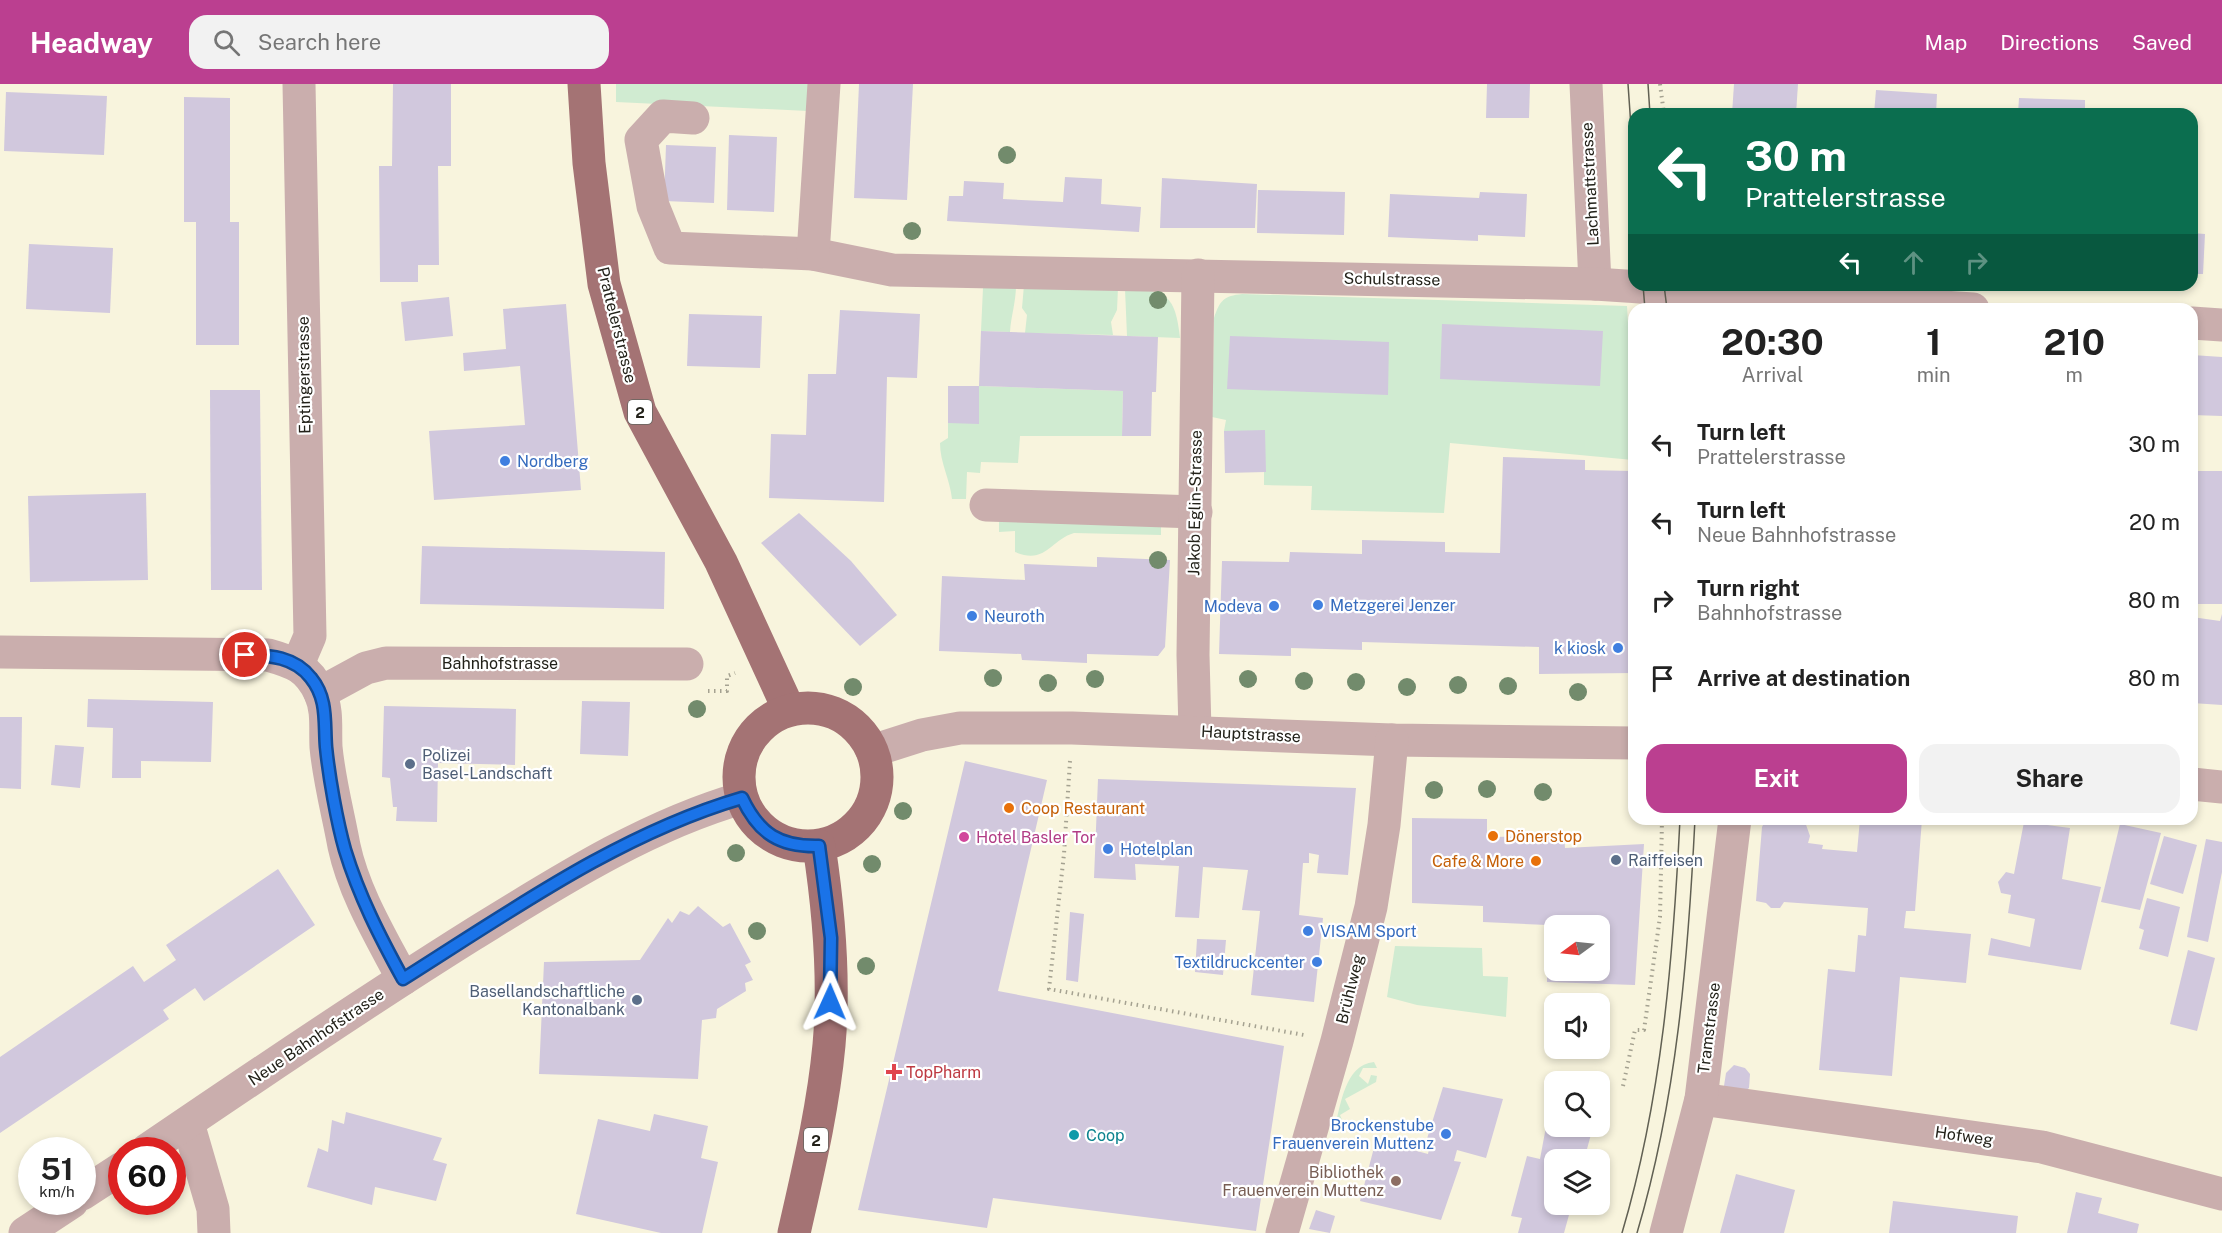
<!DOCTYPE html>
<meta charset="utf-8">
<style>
body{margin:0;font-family:"Public Sans",sans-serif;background:#f2f2f2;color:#222;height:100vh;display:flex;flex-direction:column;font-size:22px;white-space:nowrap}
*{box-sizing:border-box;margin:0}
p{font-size:20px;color:#767676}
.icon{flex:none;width:33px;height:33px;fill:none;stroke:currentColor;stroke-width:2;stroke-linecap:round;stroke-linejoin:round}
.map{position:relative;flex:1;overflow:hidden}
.panel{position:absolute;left:1628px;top:219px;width:570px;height:522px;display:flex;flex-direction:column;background:#fff;border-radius:18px;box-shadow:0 3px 9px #0003}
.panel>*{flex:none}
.top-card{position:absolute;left:1628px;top:24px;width:570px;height:183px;border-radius:18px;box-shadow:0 3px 9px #0003;background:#0b6e4f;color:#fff;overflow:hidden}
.needle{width:39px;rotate:255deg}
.tools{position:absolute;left:1544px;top:831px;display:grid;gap:12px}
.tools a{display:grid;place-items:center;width:66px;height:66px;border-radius:12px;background:#fff;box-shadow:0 3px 9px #0003;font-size:30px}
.speed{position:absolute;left:18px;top:1053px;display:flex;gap:12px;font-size:30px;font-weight:700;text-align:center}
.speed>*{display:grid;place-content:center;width:78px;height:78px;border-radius:50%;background:#fff;box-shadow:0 3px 9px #0003;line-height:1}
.speed small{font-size:15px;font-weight:400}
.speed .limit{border:9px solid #d22;background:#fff;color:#111}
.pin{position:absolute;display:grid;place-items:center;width:51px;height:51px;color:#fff;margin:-26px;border:3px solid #fff;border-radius:50%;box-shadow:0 2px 6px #0007}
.me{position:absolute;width:66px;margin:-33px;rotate:1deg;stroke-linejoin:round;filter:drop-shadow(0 0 4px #0008)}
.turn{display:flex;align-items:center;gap:21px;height:126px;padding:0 18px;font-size:27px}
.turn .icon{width:78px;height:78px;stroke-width:2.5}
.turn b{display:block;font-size:42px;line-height:51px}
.lanes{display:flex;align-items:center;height:57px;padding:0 18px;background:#0003;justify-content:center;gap:30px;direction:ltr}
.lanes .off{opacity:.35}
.eta{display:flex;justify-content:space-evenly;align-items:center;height:102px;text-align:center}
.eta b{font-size:36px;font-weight:700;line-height:42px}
.action{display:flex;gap:12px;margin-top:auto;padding:12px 18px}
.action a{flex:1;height:69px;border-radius:18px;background:#bb3f90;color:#fff;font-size:24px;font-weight:700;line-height:69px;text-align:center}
.action a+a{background:#f2f2f2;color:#222}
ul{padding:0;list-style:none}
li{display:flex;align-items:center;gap:18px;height:78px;padding:0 18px}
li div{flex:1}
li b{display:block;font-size:22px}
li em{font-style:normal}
header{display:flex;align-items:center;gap:36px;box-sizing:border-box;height:84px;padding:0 30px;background:#bb3f90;color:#fff}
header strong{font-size:28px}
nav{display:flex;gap:33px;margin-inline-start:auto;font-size:21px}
.search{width:420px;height:54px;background:#f2f2f2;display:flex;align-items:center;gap:15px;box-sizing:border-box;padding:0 21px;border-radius:18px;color:#767676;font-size:22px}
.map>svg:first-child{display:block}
.green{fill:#d0ebd1}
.building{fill:#d1c8dd;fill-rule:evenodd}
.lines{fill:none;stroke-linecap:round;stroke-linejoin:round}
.path{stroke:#a5a291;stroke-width:4;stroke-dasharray:1.5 4.5;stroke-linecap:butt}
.minor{stroke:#caaead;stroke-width:33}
.major{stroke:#a47374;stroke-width:33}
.tram{stroke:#616053;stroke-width:1.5}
.tree{fill:#728b6c}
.route-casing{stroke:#114b97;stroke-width:15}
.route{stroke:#1a73e8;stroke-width:10}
.shop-dot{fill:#3f7fe0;stroke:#fff;stroke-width:2}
.service-dot{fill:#5c6f8a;stroke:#fff;stroke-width:2}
.food-dot{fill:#e8710a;stroke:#fff;stroke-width:2}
.hotel-dot{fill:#d1479c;stroke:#fff;stroke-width:2}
.health-dot{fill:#e0444e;stroke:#fff;stroke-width:2}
.culture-dot{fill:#0f9aa8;stroke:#fff;stroke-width:2}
.education-dot{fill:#8d6e63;stroke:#fff;stroke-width:2}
.labels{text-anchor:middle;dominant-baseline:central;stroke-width:4.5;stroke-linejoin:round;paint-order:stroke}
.shield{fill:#fff;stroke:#64645e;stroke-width:1.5}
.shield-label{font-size:15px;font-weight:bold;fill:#222119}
.street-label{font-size:16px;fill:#222119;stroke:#fff}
.shop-label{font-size:16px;fill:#366cbe;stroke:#fff;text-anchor:start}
.service-label{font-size:16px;fill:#4e5e75;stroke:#fff;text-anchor:start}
.food-label{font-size:16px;fill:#c56008;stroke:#fff;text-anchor:start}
.hotel-label{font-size:16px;fill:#b23c85;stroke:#fff;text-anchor:start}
.health-label{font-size:16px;fill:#be3a42;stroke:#fff;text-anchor:start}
.culture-label{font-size:16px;fill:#0d838f;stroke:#fff;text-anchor:start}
.education-label{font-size:16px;fill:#785e54;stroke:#fff;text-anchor:end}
</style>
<header>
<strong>Headway</strong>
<div class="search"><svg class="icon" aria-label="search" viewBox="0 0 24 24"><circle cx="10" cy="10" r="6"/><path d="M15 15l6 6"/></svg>Search here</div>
<nav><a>Map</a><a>Directions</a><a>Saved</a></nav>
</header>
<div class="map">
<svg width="2222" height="1149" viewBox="0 0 2222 1149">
<rect width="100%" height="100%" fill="#f8f4dd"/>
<g class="green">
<path d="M616,0h195l-3,27 -192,-9z"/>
<path d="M1016,201c0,17 -5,31 -6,47l-29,-1 2,-43z"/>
<path d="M1024,201l94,3 -1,22 -6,12 2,13 -88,-2 2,-18 -5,-7z"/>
<path d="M1125,205c42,1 50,6 55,49l-53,-2z"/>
<path d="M1242,210l385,12 6,102v52l-183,-17 -6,70 -133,-3 1,-24 -48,-1v-54h-40l2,-11 -14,-3 2,-99c6,-18 10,-22 28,-24z"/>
<path d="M979,302l144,5 -1,45h-102l-2,27 -37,-1 -1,11 -13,-1 -1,27h-14c-2,-20 -12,-36 -12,-56l8,-5v-15h30z"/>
<path d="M999,433l162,7v11l-87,-2c-24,7 -28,32 -59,19v-21l-16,1z"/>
<path d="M1395,862l87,2 1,28 25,1 -2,40 -89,-12 -30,-8z"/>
<path d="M1374,978l3,6h-14l-4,8 9,8 3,-9 6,1 -1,6 -31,17 5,10 -10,6 4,10 -10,5c7,-24 10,-65 40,-68z"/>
</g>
<g class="building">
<path d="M393,0h58v82h-13l1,99h-21v17h-38l-1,-116h13z"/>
<path d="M859,0h54l-6,116 -53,-2z"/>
<path d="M1487,0h43l-1,34h-43z"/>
<path d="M1734,0h64l-2,30h-64z"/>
<path d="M1876,6l61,4 -1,20h-62z"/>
<path d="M6,8l101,4 -3,59 -100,-4z"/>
<path d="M184,13l46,1v124h9v123h-43v-123h-12z"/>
<path d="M2019,14l66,2v14h-67z"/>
<path d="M729,51l48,2 -3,75 -47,-2z"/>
<path d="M666,61l50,2 -2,56 -50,-2z"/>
<path d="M1065,93l37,2 -1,25 40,3 -2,25 -192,-11 2,-25h14l1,-15 40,2 -1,16 60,3z"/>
<path d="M1162,94l95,6 -2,44h-95z"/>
<path d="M1258,106l87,2 -1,43 -87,-2z"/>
<path d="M1480,108l47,2 -2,43 -47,-2v6l-90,-4 2,-43 89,4z"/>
<path d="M2192,149l13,1 -2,40h-11z"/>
<path d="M29,160l84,4 -3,65 -84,-4z"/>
<path d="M449,213l4,39 -48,5 -4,-39z"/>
<path d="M566,220l15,186 -147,10 -5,-69 96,-6 -5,-59 -56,5 -1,-18 43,-4 -3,-40z"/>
<path d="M840,226l80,4 -3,64 -30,-1 -3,125 -115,-4 2,-64 35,1 2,-61h28z"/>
<path d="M689,230l73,2 -2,52 -73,-2z"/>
<path d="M1442,240l161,7 -3,55 -160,-7z"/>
<path d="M981,247l177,6 -2,55h-4l-1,44h-29l1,-45 -144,-5z"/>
<path d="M1230,252l159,6 -1,53 -161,-6z"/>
<path d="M2192,271l30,2v59l-30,-1z"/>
<path d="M948,302h31v38l-31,-1z"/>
<path d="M210,306h50l2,200h-51z"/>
<path d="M1265,346l1,42 -41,1 -1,-42z"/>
<path d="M1503,373l82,3v10l47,1 -2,92h4v110l-95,1v-27l-177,-5v8l-71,-2v8l-72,-2 3,-93 67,1 1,-10 72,2v-14l83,2v10l55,1z"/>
<rect x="2192" y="387" width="30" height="133"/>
<path d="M146,409l2,87 -118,2 -2,-86z"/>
<path d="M799,429l52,48 46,54 -37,31 -99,-103z"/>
<path d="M422,462l243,6 -1,57 -244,-5z"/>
<path d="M1097,473l73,3 -5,87 -7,9 -71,-2v9l-65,-3 -1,-6 -82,-3 3,-75 83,4 -1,-16 73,3z"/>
<path d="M2222,530v91l-30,-2v-86l28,4z"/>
<path d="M88,615l125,3 -2,60 -70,-1v17h-29l1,-50 -26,-1z"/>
<path d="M582,617l48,1 -2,54 -48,-2z"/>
<path d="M384,622l132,3 -1,56 -77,-2 -1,59 -41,-1 1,-14h-4l-3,-29 -8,-1z"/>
<path d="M0,633h22l-1,72 -21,-1z"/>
<path d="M55,661l29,2 -4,41 -29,-3z"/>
<path d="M965,677l82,19 -49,211 286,55 -28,185 -263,-33 -6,30 -129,-18z"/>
<path d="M1098,695l258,9 -8,87 -31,-2 2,-18 -10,-2v10h-6l-4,52 24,3 -9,84 -63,-7 9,-84 -18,-1 6,-40 -45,-3 -4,51 -24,-1 4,-51 -44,-2 1,16 -42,-2z"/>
<path d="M1412,734l75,1v18l77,-1 1,12 79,-4 -9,141 -88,-3v-57l-64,-3v-16l-71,-3zM1554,842h45v44h-45z"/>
<path d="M1766,735h38l6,17 -2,7 15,2 -1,4 35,3 3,-33h62l-7,92h-9l-2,17 67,6 -5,49 -66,-6 -8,99 -73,-6 9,-101 27,3 3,-37 8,1 2,-28 -84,-6 -4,6h-9l-5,-5 -10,-2 6,-74z"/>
<path d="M2024,738l46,6 -8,51 39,8 -20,83 -93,-15 3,-17 39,9 5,-28 -27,-6 3,-18 -10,-2 -3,-11 8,-10 8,2z"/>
<path d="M2120,740l41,9 -21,77 -39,-8z"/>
<path d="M2164,752l33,9 -14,49 -33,-10z"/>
<path d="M2206,755l16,3v30l-14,70 -21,-5z"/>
<path d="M278,785l37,56 -111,76 -9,-13 -32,22 6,9 -169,114v-76l133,-91 11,16 32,-22 -10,-15z"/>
<path d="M2147,814l33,9 -12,50 -29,-8 5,-19 -5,-2z"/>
<path d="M698,822l25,21 7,-4 21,39 -6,3 8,15 -8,3 1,8 -29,18 -1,9 -14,2 -4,59 -159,-5 5,-112 96,-2 28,-42 4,5 8,-12 9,4z"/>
<path d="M1070,828l14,2 -6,68 -12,-2z"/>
<path d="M1197,855l29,1 -3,35 -28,-3z"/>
<path d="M2188,866l27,8 -18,73 -27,-7z"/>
<path d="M1734,981l11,3 5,6 -1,14 -8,6 -17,-8 2,-13z"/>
<path d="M1443,1003l60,12 -17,59 -29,-8 -3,11 7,1 -20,58 -81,-19 16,-61 52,14 2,-10 -4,-2z"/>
<path d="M346,1028l96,26 -9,22 14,4 -11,37 -61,-14 -3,18 -65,-18 11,-39 10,4 4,-32 12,4z"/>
<path d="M654,1030l54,12 -7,32 17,4 -16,71h-41l-85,-19 22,-95 52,12z"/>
<path d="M1548,1032l6,1v9l39,1 -9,33h-30v44h18l-8,29h-46l4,-15 -11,-2 16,-60 13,3z"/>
<path d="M1736,1090l59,16 -11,43h-64z"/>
<path d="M2076,1108l26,6 -4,15 41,11 -2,9h-70z"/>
<path d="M1893,1117l125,15 -2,17h-127z"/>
<path d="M1316,1126l19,6 -5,17 -21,-4z"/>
</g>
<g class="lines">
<g class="path">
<path d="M1660,0l4,30"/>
<path d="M1631,235l3,21"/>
<path d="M708,607h19v-15l8,-3"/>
<path d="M1070,677l-6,93 -15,135 255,46"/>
<path d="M1623,1002l12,-56h9l16,-113 2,-98"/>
</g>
<g class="minor">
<path d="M1586,0l9,200"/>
<path d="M693,34l-30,-2 -22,24 12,66 17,42 143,6 79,16 703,14 378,25"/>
<path d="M813,170l11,-170"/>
<path d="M2192,239l30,2"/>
<path d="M986,421l210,7"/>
<path d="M0,568l268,3c25,7 40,12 52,38 8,18 5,35 6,54 3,33 12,66 18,99 10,47 37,91 59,133"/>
<path d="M298,580l12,-28 -11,-552"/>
<path d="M320,609l46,-25 20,-5 301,1"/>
<path d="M1195,647l-2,-76 5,-380"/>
<path d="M872,667l50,-16 38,-7h112l320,12 242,3"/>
<path d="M2192,700l30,3"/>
<path d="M1701,1015l341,48 180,47"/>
<path d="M188,1039l25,86 1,24"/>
<path d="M147,1066c107,-73 215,-146 325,-215 86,-53 173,-109 270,-137"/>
<path d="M82,1110l40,-26"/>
<path d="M25,1149l47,-31"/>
<path d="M1282,1149l55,-192 34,-134 13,-82 8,-85"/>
<path d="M1666,1149l35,-134 34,-280"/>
</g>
<g class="major">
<path d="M584,0l5,79 15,121 36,128 81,150 68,148"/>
<circle cx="808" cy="693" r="69"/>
<path d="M794,1149c14,-62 29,-124 35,-188 6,-67 0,-133 -10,-199"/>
</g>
<g class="tram">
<path d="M1628,0l6,86"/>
<path d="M1648,0l2,30"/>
<path d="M1643,201l2,24"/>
<path d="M1664,201l3,24"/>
<path d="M1622,1149c40,-135 51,-274 58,-414"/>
<path d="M1637,1149c40,-135 51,-274 58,-414"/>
</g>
</g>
<g class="tree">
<circle cx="1007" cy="71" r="9"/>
<circle cx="912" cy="147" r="9"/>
<circle cx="1158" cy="216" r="9"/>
<circle cx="1158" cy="476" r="9"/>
<circle cx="993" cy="594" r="9"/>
<circle cx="1095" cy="595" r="9"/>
<circle cx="1248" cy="595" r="9"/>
<circle cx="1304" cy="597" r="9"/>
<circle cx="1356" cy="598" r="9"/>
<circle cx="1048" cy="599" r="9"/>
<circle cx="1458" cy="601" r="9"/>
<circle cx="1508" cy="602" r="9"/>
<circle cx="853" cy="603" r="9"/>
<circle cx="1407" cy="603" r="9"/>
<circle cx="1578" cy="608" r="9"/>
<circle cx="697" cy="625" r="9"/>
<circle cx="1487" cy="705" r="9"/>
<circle cx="1434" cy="706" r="9"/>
<circle cx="1543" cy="708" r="9"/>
<circle cx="903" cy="727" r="9"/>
<circle cx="736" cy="769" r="9"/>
<circle cx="872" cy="780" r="9"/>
<circle cx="757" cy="847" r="9"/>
<circle cx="866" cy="882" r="9"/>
</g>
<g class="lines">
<g class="route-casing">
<path id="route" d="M245,571c25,0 50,2 66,23 17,21 13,44 15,69 3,30 11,75 19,103 14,46 35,87 58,129 108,-68 216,-145 339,-181 17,36 38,49 77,48l12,92 -1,64"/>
</g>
<use href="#route" class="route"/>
</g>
<g class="shop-dot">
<circle cx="505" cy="377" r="6"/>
<circle cx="1318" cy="521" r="6"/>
<circle cx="1274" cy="522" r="6"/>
<circle cx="972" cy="532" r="6"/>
<circle cx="1618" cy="564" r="6"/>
<circle cx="1108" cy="765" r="6"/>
<circle cx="1308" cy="847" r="6"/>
<circle cx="1317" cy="878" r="6"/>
<circle cx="1446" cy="1050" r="6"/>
</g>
<g class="service-dot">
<circle cx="410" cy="680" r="6"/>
<circle cx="1616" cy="776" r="6"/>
<circle cx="637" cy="916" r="6"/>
</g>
<g class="food-dot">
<circle cx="1009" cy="724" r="6"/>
<circle cx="1493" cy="752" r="6"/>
<circle cx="1536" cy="777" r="6"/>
</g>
<circle class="hotel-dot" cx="964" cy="753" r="6"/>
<path class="health-dot" d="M891 979h6v6h6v6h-6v6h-6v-6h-6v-6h6z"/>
<circle class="culture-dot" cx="1074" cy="1051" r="6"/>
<circle class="education-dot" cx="1396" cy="1097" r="6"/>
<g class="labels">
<g class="shield">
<rect x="628" y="316" width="24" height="24" rx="4.5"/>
<rect x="804" y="1044" width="24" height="24" rx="4.5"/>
</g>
<g class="shield-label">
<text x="640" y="328">2</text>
<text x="816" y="1056">2</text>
</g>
<g class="street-label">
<text transform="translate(1590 100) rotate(-93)">Lachmattstrasse</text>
<text transform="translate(1392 195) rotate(1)">Schulstrasse</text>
<text transform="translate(617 241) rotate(76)">Prattelerstrasse</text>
<text transform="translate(304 291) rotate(-91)">Eptingerstrasse</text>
<text transform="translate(1195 419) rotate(-89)">Jakob Eglin-Strasse</text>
<text x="500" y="579">Bahnhofstrasse</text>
<text transform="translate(1251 650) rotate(3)">Hauptstrasse</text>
<text transform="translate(1350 905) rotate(-76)">Brühlweg</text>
<text transform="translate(1709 944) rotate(-83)">Tramstrasse</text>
<text transform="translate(316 953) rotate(-34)">Neue Bahnhofstrasse</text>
<text transform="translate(1964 1052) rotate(8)">Hofweg</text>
</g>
<g class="shop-label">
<text x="517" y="377">Nordberg</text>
<text x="1330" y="521">Metzgerei Jenzer</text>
<text x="1262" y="522" text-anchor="end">Modeva</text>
<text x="984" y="532">Neuroth</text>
<text x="1606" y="564" text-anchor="end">k kiosk</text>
<text x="1120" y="765">Hotelplan</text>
<text x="1320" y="847">VISAM Sport</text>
<text x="1305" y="878" text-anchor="end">Textildruckcenter</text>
<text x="1434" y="1041" text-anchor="end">Brockenstube<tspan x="1434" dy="18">Frauenverein Muttenz</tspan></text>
</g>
<g class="service-label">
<text x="422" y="671">Polizei<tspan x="422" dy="18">Basel-Landschaft</tspan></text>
<text x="1628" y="776">Raiffeisen</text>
<text x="625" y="907" text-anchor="end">Basellandschaftliche<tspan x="625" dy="18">Kantonalbank</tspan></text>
</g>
<g class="food-label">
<text x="1021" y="724">Coop Restaurant</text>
<text x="1505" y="752">Dönerstop</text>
<text x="1524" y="777" text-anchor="end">Cafe &amp; More</text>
</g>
<g class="hotel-label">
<text x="976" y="753">Hotel Basler Tor</text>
</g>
<g class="health-label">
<text x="906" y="988">TopPharm</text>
</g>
<g class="culture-label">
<text x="1086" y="1051">Coop</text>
</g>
<g class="education-label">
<text x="1384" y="1088">Bibliothek<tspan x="1384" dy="18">Frauenverein Muttenz</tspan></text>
</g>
</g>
</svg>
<div class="tools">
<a><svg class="needle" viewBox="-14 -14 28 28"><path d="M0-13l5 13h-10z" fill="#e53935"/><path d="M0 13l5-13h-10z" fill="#767676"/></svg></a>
<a><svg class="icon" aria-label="sound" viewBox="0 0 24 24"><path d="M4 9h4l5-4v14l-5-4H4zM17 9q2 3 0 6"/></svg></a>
<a><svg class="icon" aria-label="search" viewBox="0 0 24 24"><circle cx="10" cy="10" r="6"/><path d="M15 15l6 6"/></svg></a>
<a><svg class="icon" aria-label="layers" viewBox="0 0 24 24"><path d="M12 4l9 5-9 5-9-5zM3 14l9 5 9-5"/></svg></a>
</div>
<div class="speed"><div>51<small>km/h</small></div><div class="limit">60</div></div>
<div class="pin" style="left:245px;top:571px;background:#d93025"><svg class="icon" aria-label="arrive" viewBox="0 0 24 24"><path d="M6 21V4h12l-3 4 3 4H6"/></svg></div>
<svg class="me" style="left:830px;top:918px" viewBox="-20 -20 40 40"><path d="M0-17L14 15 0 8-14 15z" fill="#1a73e8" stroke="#fff" stroke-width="4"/></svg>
<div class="top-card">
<div class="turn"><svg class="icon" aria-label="left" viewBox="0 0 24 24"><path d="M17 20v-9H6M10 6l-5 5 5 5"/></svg><div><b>30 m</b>Prattelerstrasse</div></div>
<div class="lanes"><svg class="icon" aria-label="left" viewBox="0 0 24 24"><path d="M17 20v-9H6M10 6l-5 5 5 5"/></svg><svg class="icon off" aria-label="ahead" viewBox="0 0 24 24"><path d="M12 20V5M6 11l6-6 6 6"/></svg><svg class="icon off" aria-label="right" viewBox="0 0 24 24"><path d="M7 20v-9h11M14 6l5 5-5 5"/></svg></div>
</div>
<section class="panel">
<div class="eta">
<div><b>20:30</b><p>Arrival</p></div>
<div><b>1</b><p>min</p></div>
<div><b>210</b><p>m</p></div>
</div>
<ul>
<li><svg class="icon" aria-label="left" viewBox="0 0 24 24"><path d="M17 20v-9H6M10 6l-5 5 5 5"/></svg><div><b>Turn left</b><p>Prattelerstrasse</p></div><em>30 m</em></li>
<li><svg class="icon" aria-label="left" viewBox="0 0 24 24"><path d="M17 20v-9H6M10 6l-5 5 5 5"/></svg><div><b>Turn left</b><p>Neue Bahnhofstrasse</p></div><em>20 m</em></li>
<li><svg class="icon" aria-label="right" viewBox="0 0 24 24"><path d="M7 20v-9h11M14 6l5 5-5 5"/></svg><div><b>Turn right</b><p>Bahnhofstrasse</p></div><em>80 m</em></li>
<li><svg class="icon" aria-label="arrive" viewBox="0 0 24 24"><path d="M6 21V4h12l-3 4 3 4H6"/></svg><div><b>Arrive at destination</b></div><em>80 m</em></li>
</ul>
<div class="action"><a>Exit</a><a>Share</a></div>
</section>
</div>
